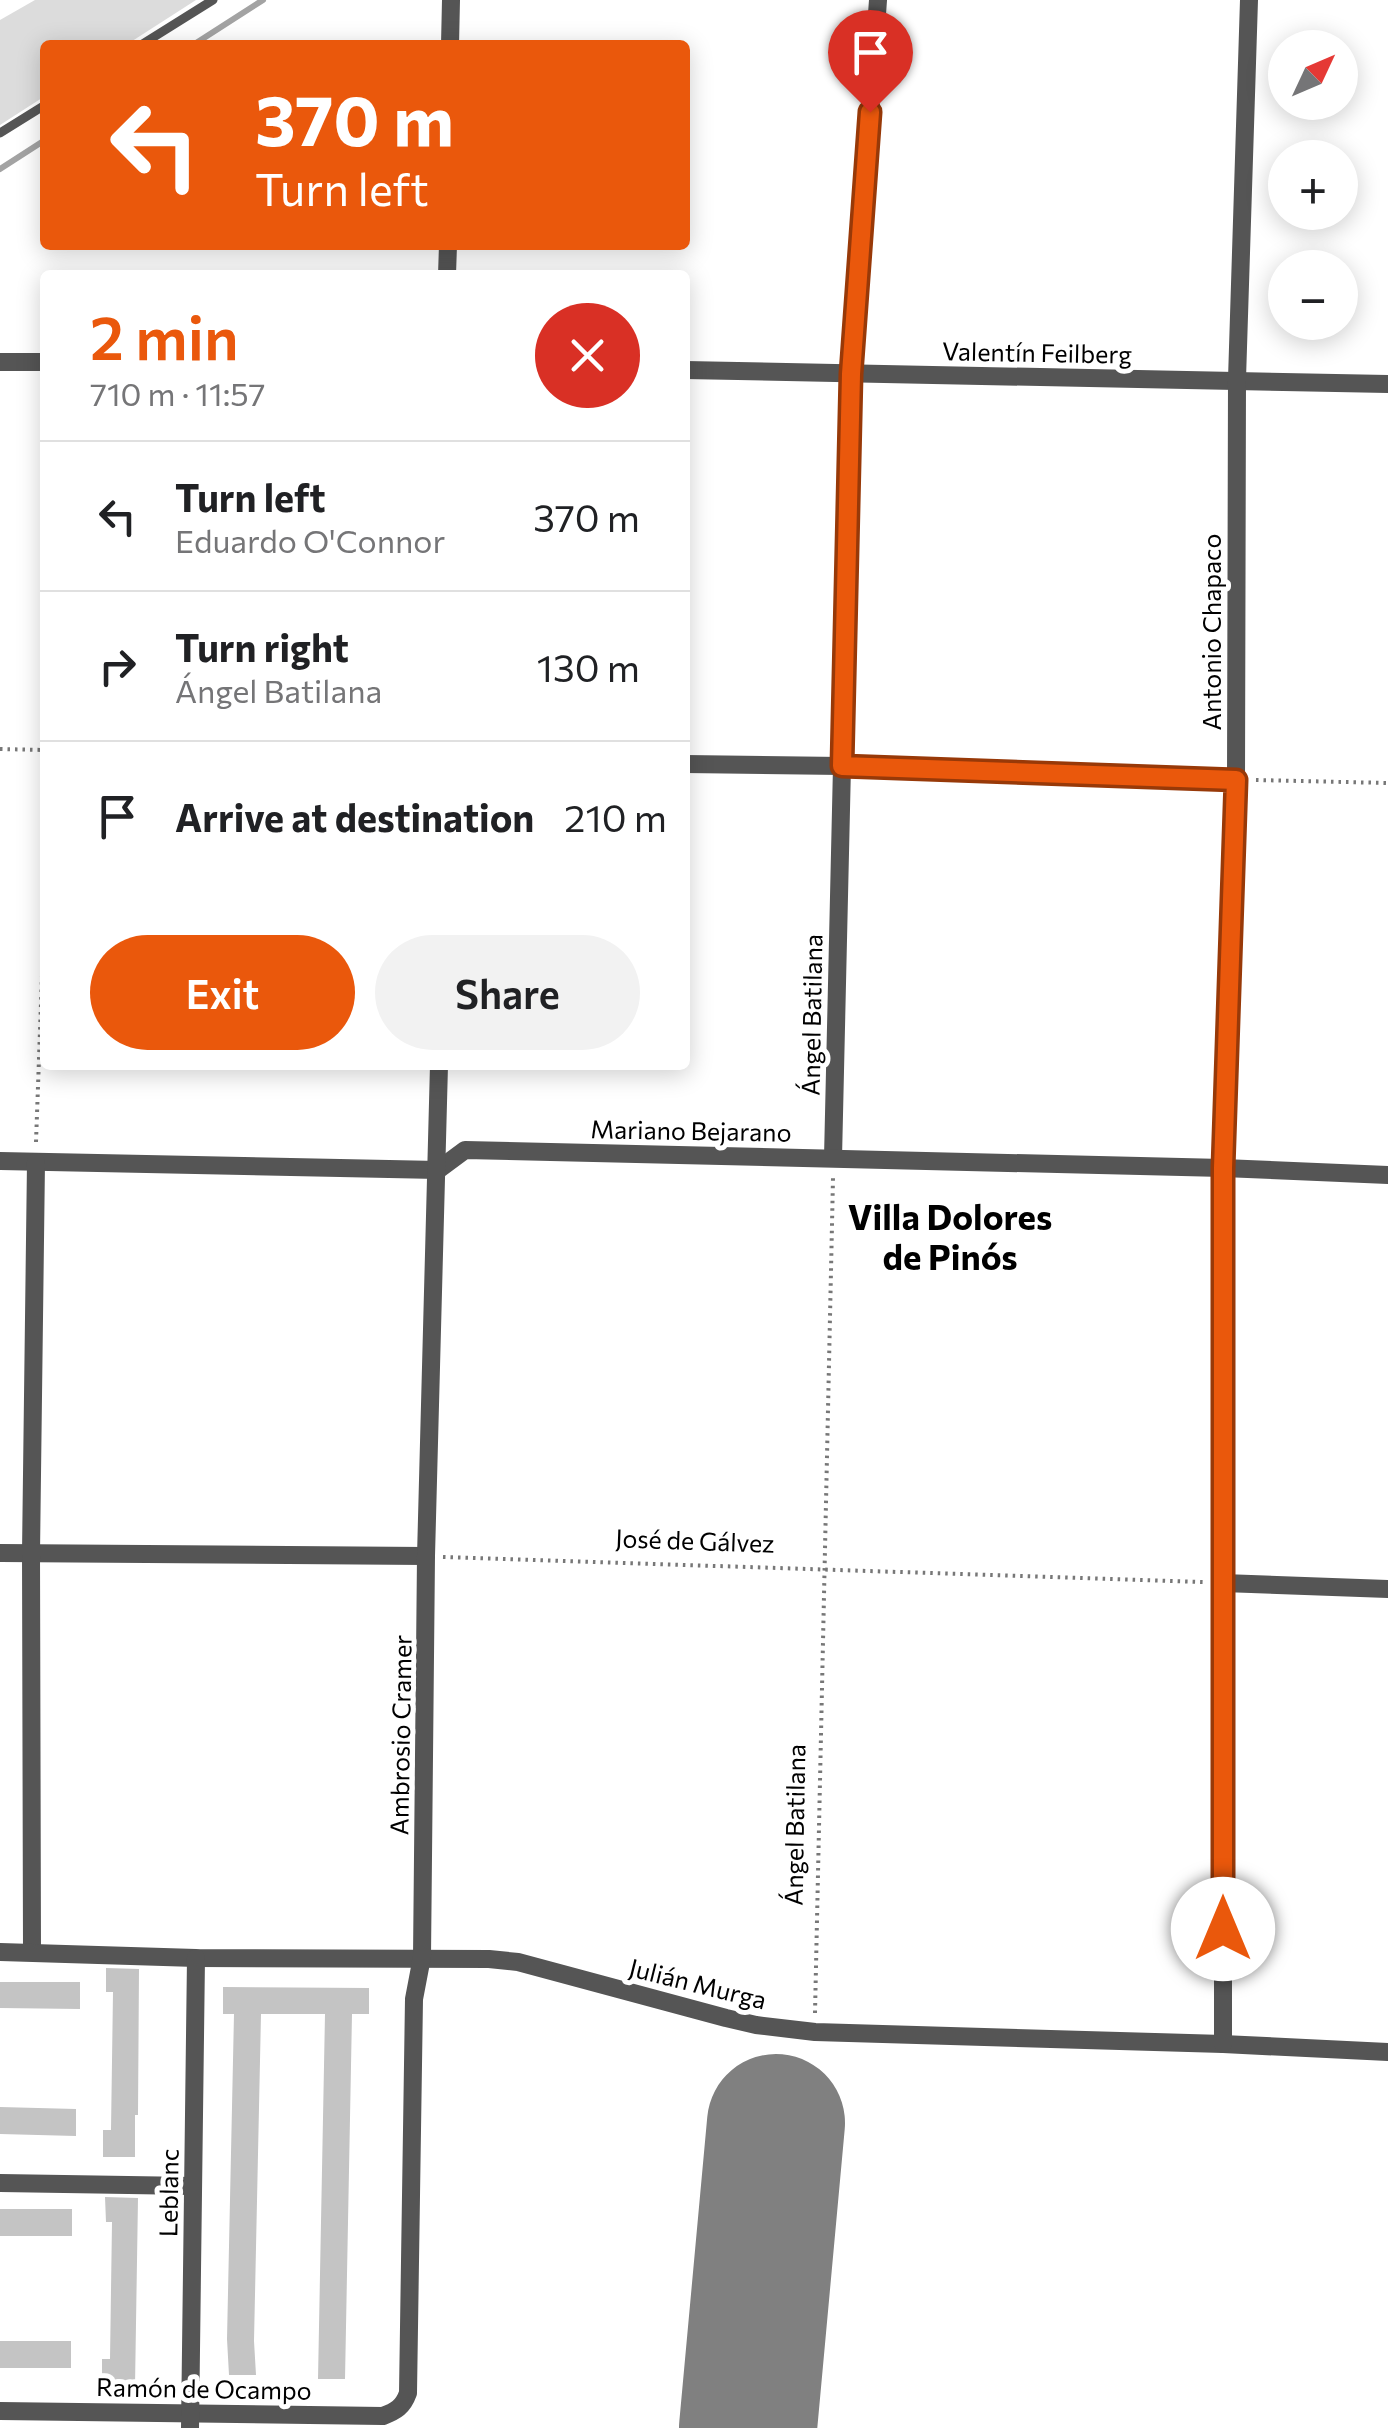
<!DOCTYPE html>
<meta charset="utf-8">
<style>
body{margin:0;font-family:Commissioner,sans-serif;background:#f2f2f2;color:#202124;height:100vh;display:flex;flex-direction:column;font-size:38px;white-space:nowrap}
*{box-sizing:border-box;margin:0}
p{font-size:32px;color:#757577}
.icon{flex:none;width:55px;height:55px;fill:none;stroke:currentColor;stroke-width:2;stroke-linecap:round;stroke-linejoin:round}
.map{position:relative;flex:1;overflow:hidden}
.drawer{position:absolute;left:40px;top:270px;width:650px;height:800px;display:flex;flex-direction:column;background:#fff;border-radius:10px;box-shadow:0 5px 25px #0003}
.drawer>*{flex:none}
.guide{position:absolute;left:40px;top:40px;width:650px;height:210px;border-radius:10px;box-shadow:0 5px 25px #0003;background:#ea580c;color:#fff;overflow:hidden}
.needle{width:65px;rotate:46deg}
.tools{position:absolute;left:1268px;top:30px;display:grid;gap:20px}
.tools a{display:grid;place-items:center;width:90px;height:90px;border-radius:50%;background:#fff;box-shadow:0 5px 25px #0003;font-size:50px}
.pin{position:absolute;display:grid;place-items:center;width:85px;height:85px;color:#fff;margin:-102px -42px;border-radius:50% 50% 50% 0;rotate:-45deg;box-shadow:0 0 10px #0007}
.pin .icon{rotate:45deg}
.me{position:absolute;width:110px;margin:-55px;rotate:0deg;stroke-linejoin:round;filter:drop-shadow(0 0 8px #0008)}
.turn{display:flex;align-items:center;gap:35px;height:210px;padding:0 50px;font-size:45px}
.turn .icon{width:130px;height:130px;stroke-width:2.5}
.turn b{display:block;font-size:70px;line-height:85px}
.round{display:grid;place-items:center;flex:none;width:105px;height:105px;border-radius:52px;background:#f2f2f2}
.headline{display:flex;align-items:center;justify-content:space-between;height:170px;padding:0 50px}
h1{font-size:60px;font-weight:600;line-height:75px;color:#ea580c}
.button{display:flex;gap:20px;margin-top:auto;padding:20px 50px}
.button a{flex:1;height:115px;border-radius:60px;background:#ea580c;color:#fff;font-size:40px;font-weight:600;line-height:115px;text-align:center}
.button a+a{background:#f2f2f2;color:#202124}
ul{padding:0;list-style:none}
li{display:flex;align-items:center;gap:30px;height:150px;padding:0 50px;border-top:2px solid #e0e0e0}
li div{flex:1}
li b{display:block;font-size:38px}
li em{font-style:normal}
.map>svg:first-child{display:block}
.green{fill:#dcdcdc}
.lines{fill:none;stroke-linecap:round;stroke-linejoin:round}
.stream{stroke:#a3a3a3;stroke-width:6}
.runway{stroke:#808080;stroke-width:138}
.building{fill:#c4c4c4}
.path{stroke:#777;stroke-width:4;stroke-dasharray:2.5 5;stroke-linecap:butt}
.service{stroke:#555;stroke-width:9}
.minor{stroke:#555;stroke-width:18}
.route-casing{stroke:#983908;stroke-width:25}
.route{stroke:#ea580c;stroke-width:18}
.labels{text-anchor:middle;dominant-baseline:central;stroke-width:10;stroke-linejoin:round;paint-order:stroke}
.street-label{font-size:25px;fill:#000;stroke:#fff}
.district-label{font-size:35px;font-weight:bold;fill:#000;stroke:#fff}
</style>
<div class="map">
<svg width="1388" height="2428" viewBox="0 0 1388 2428">
<rect width="100%" height="100%" fill="#fff"/>
<path class="green" d="M35,0h161l-70,45h-81v51l-45,29v-105z"/>
<g class="lines">
<g class="stream">
<path d="M193,45l70,-45"/>
<path d="M0,169l45,-29"/>
</g>
<path class="runway" d="M748,2428l28,-305"/>
</g>
<g class="building">
<path d="M106,1968l33,1 -1,146h-3v42h-32v-27h8l2,-138h-7z"/>
<path d="M0,1982h80v27l-80,-1z"/>
<path d="M223,1987l146,1v26h-17l-7,365h-27l7,-365h-64l-7,327 2,34h-27l-2,-36 7,-325h-11z"/>
<path d="M0,2107l76,2v27l-76,-2z"/>
<path d="M105,2197l33,1 -3,188h-33v-27h8l2,-137h-6z"/>
<rect x="0" y="2209" width="72" height="27"/>
<rect x="0" y="2341" width="71" height="27"/>
</g>
<g class="lines">
<g class="path">
<path d="M0,749l45,1"/>
<path d="M1256,780l132,3"/>
<path d="M36,1142l9,-250"/>
<path d="M443,1557l760,25"/>
<path d="M815,2013l18,-835"/>
</g>
<g class="service">
<path d="M141,45l72,-45"/>
<path d="M0,133l45,-28"/>
</g>
<g class="minor">
<path d="M450,45l1,-45"/>
<path d="M447,275l1,-30"/>
<path d="M0,362h45"/>
<path d="M685,370l703,14"/>
<path d="M685,764l157,2 394,14"/>
<path d="M833,1158l18,-784 27,-374"/>
<path d="M0,1161l438,9 27,-20 758,18 165,7"/>
<path d="M0,1553l426,3"/>
<path d="M1223,1583l165,6"/>
<path d="M32,1951l-1,-398 5,-391"/>
<path d="M0,1952l196,6 293,1 29,3 208,56 30,7 59,7 408,12 165,8"/>
<path d="M1223,2044v-876l13,-388 1,-401 12,-379"/>
<path d="M0,2183l192,3"/>
<path d="M0,2411l383,5c13,-5 20,-9 25,-23l6,-394 8,-42 4,-401 13,-491"/>
<path d="M190,2428l6,-470"/>
</g>
</g>
<g class="lines">
<g class="route-casing">
<path id="route" d="M870,112l-19,262 -9,392 394,14 -13,388v761"/>
</g>
<use href="#route" class="route"/>
</g>
<g class="labels">
<g class="street-label">
<text transform="translate(1037 352) rotate(1)">Valentín Feilberg</text>
<text transform="translate(1211 632) rotate(-90)">Antonio Chapaco</text>
<text transform="translate(811 1015) rotate(-89)">Ángel Batilana</text>
<text transform="translate(691 1130) rotate(1)">Mariano Bejarano</text>
<text transform="translate(695 1540) rotate(2)">José de Gálvez</text>
<text transform="translate(400 1735) rotate(-89)">Ambrosio Cramer</text>
<text transform="translate(794 1825) rotate(-89)">Ángel Batilana</text>
<text transform="translate(698 1983) rotate(14)">Julián Murga</text>
<text transform="translate(168 2193) rotate(-89)">Leblanc</text>
<text transform="translate(204 2388) rotate(1)">Ramón de Ocampo</text>
</g>
<g class="district-label">
<text x="950" y="1215">Villa Dolores<tspan x="950" dy="40">de Pinós</tspan></text>
</g>
</g>
</svg>
<div class="tools">
<a><svg class="needle" viewBox="-14 -14 28 28"><path d="M0-13l5 13h-10z" fill="#e53935"/><path d="M0 13l5-13h-10z" fill="#757577"/></svg></a>
<a>+</a>
<a>−</a>
</div>
<div class="pin" style="left:870px;top:112px;background:#d93025"><svg class="icon" aria-label="arrive" viewBox="0 0 24 24"><path d="M6 21V4h12l-3 4 3 4H6"/></svg></div>
<svg class="me" style="left:1223px;top:1929px" viewBox="-20 -20 40 40"><circle r="19" fill="#fff"/><path d="M0-13L10 11 0 6-10 11z" fill="#ea580c"/></svg>
<div class="guide">
<div class="turn"><svg class="icon" aria-label="left" viewBox="0 0 24 24"><path d="M17 20v-9H6M10 6l-5 5 5 5"/></svg><div><b>370 m</b>Turn left</div></div>
</div>
<section class="drawer">
<div class="headline"><div><h1>2 min</h1><p>710 m · 11:57</p></div><a class="round" style="background:#d93025;color:#fff"><svg class="icon" aria-label="close" viewBox="0 0 24 24"><path d="M6 6l12 12M18 6L6 18"/></svg></a></div>
<ul>
<li><svg class="icon" aria-label="left" viewBox="0 0 24 24"><path d="M17 20v-9H6M10 6l-5 5 5 5"/></svg><div><b>Turn left</b><p>Eduardo O'Connor</p></div><em>370 m</em></li>
<li><svg class="icon" aria-label="right" viewBox="0 0 24 24"><path d="M7 20v-9h11M14 6l5 5-5 5"/></svg><div><b>Turn right</b><p>Ángel Batilana</p></div><em>130 m</em></li>
<li><svg class="icon" aria-label="arrive" viewBox="0 0 24 24"><path d="M6 21V4h12l-3 4 3 4H6"/></svg><div><b>Arrive at destination</b></div><em>210 m</em></li>
</ul>
<div class="button"><a>Exit</a><a>Share</a></div>
</section>
</div>
